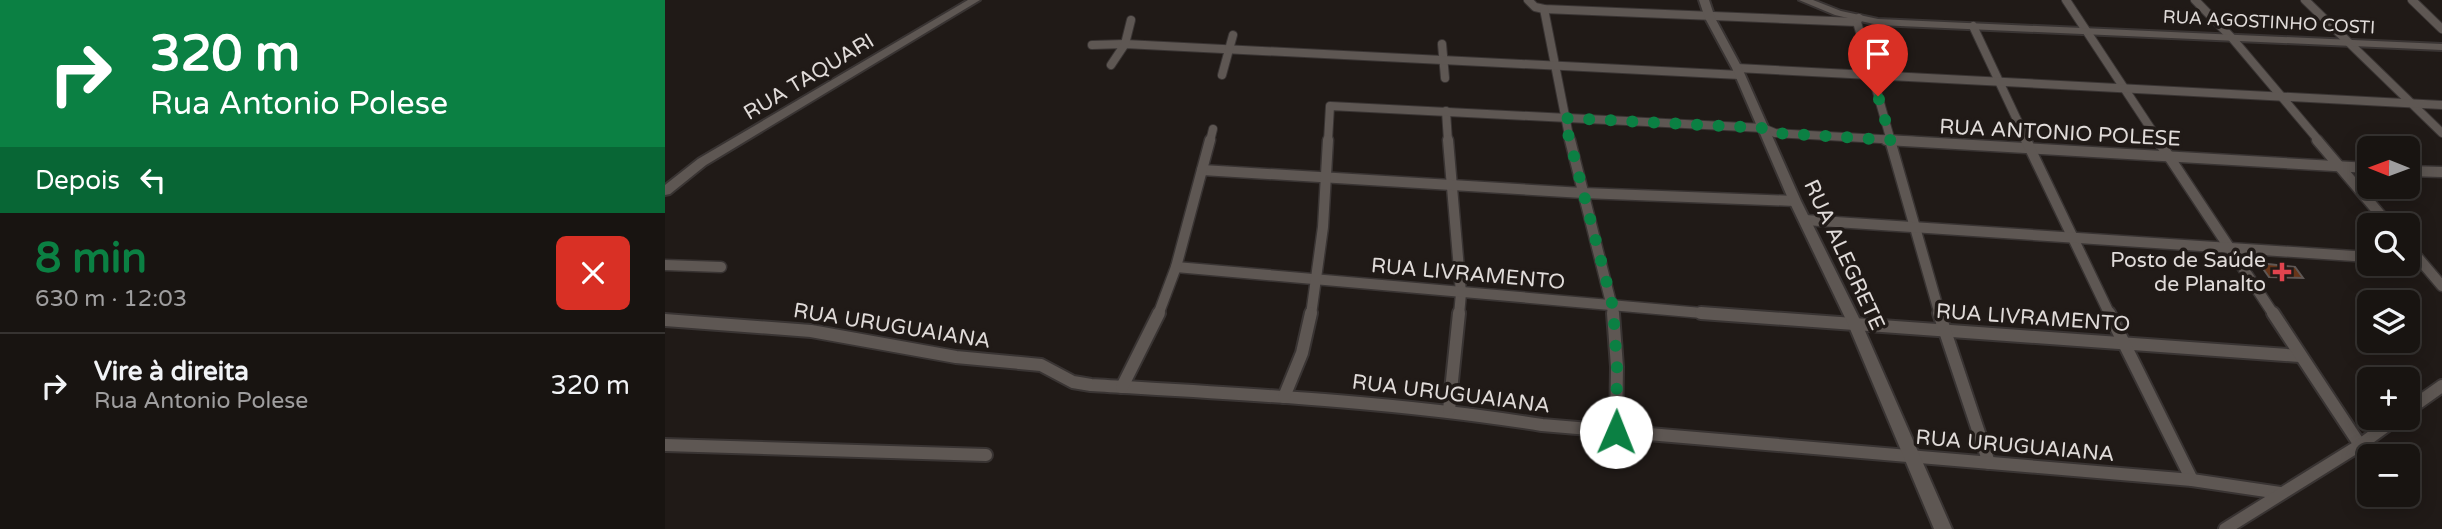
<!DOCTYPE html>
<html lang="pt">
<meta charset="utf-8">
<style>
body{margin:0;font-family:"Varela Round",sans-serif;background:#25211f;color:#f1f3f6;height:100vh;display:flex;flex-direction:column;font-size:26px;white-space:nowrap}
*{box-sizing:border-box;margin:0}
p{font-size:23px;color:#9f9e9f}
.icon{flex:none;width:38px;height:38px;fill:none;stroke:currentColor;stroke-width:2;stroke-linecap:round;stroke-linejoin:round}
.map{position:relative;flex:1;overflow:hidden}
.side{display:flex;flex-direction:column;background:#181411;width:665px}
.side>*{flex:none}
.hud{background:#0b8043;color:#fff;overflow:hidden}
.needle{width:46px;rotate:271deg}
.controls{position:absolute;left:1692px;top:136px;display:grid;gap:14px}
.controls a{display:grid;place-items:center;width:63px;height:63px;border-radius:10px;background:#181411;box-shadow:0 4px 18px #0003,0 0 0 2px #363331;font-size:35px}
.pin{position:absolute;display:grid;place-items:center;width:60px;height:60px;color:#fff;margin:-72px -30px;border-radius:50% 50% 50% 0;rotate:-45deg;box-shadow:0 0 7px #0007}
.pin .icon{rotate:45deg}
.me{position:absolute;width:77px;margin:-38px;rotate:1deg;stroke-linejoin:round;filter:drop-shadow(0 0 5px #0008)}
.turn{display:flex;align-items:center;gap:24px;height:147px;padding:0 35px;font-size:32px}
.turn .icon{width:91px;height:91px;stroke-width:2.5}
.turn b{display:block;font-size:49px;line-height:60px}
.then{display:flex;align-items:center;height:66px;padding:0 35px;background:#0003;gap:14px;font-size:26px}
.round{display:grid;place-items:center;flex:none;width:74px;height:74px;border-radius:10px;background:#25211f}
.headline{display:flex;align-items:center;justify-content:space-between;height:119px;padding:0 35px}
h1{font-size:42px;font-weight:800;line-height:52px;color:#0b8043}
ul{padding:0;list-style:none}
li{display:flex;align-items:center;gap:21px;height:105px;padding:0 35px;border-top:2px solid #363331}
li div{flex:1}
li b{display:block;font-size:26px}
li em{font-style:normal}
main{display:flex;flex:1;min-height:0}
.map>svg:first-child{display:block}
.building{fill:#673418;stroke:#5f5754;stroke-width:2}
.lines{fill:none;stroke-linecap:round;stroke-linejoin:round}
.street-far2-casing{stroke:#393433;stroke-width:10}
.street-far1-casing{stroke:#393433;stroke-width:13}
.street-casing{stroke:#393433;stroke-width:16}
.secondary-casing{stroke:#393433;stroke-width:4}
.street-far2{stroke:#5e5753;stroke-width:8}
.street-far1{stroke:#5e5753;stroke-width:10}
.street{stroke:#5e5753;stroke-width:12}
.secondary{fill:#5e5753;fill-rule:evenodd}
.route{stroke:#0b8043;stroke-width:12;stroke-dasharray:0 21.6}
.health-dot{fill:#e0444e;stroke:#201a17;stroke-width:2.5}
.labels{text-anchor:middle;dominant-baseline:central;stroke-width:7;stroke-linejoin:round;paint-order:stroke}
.far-street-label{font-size:18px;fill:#e0dbd9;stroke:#201a17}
.street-label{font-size:21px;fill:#e0dbd9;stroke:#201a17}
.poi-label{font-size:21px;fill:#e0dbd9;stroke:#201a17;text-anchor:end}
</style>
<main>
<section class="side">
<div class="hud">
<div class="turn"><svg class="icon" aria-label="right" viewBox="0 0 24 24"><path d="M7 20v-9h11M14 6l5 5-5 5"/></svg><div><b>320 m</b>Rua Antonio Polese</div></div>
<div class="then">Depois<svg class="icon" aria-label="left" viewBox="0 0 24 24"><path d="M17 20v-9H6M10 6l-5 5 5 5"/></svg></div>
</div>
<div class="headline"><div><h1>8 min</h1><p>630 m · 12:03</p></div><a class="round" style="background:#d93025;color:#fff"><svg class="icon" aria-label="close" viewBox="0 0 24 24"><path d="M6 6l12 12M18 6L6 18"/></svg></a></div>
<ul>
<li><svg class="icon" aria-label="right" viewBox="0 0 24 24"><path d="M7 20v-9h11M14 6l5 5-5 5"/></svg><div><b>Vire à direita</b><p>Rua Antonio Polese</p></div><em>320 m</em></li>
</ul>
</section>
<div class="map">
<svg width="1777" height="529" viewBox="0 0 1777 529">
<rect width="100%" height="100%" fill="#201a17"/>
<path class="building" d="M1594,263l36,4 8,11 -34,-1z"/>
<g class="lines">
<g class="street-far2-casing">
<g id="street-far2">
<path d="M863,0l7,7 9,2 313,13"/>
<path d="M1401,0l93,141"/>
<path d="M1530,0l37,38 87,103"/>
<path d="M1640,0l137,133"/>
<path d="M1747,0l30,29"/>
<path d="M879,9l26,132"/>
<path d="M1194,18l-2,4 34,119"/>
<path d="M1308,26l54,115"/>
<path d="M777,44l3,34"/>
<path d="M427,45l33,-1 615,31"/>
<path d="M446,65l14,-21 6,-24"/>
<path d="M1072,68l705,37"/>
<path d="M557,75l11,-40"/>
<path d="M781,111l2,30"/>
<path d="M545,141l3,-12"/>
<path d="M663,141l2,-35 433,22 12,5 141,8"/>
</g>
</g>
<g class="street-far1-casing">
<g id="street-far1">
<path d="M783,140l13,153 -2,22"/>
<path d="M905,140l44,175"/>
<path d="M1221,140l483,28"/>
<path d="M1225,140l50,175"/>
<path d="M1361,140l84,175"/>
<path d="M1493,140l116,175"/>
<path d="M1652,140l73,86"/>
<path d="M537,170l381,23 212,8"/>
<path d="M1743,171l34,1"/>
<path d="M1140,220l564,37"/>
<path d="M1743,246l34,40"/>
<path d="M0,265l56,2"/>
<path d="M511,267l549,48"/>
<path d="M493,315l18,-48 34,-127"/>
<path d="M646,315l12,-88 5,-87"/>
</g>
</g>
<g class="street-casing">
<g id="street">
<path d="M948,313l4,54 -1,65"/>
<path d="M1036,313l599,43"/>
<path d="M1274,313l50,150"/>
<path d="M1444,313l83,167"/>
<path d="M1608,313l87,132"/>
<path d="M0,320l146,11 145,26 85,8 32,17 18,3c151,9 301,16 451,40l650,55 88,13"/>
<path d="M457,387l37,-74"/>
<path d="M619,397l18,-44 9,-40"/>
<path d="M784,410l10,-97"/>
<path d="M1743,410l34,-24"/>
<path d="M0,445l321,10"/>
<path d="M1560,529l135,-84 37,-27"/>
</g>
</g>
<g class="secondary-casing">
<g id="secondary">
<path d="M303,0h12l-274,165 -36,29 -5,1v-10l33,-26z"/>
<path d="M1034,0h10l6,18 27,50 59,133 61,123 90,205h-18l-86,-205 -59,-123 -57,-133 -27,-50z"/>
<path d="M1134,0h14l28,11 37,8 564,25v6l-564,-25 -43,-10z"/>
</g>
</g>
<use href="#street-far2" class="street-far2"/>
<use href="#street-far1" class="street-far1"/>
<use href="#street" class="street"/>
<use href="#secondary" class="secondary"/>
</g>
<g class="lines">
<path class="route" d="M951,432l1,-65 -4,-60 -49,-189 199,10 13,5 115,7 -13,-44"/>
</g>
<path class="health-dot" d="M1613.5 261.5h7v7h7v7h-7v7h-7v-7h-7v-7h7z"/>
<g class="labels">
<g class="far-street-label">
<text transform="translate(1604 22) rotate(3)">RUA AGOSTINHO COSTI</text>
</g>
<g class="street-label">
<text transform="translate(144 77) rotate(-31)">RUA TAQUARI</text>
<text transform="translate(1395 133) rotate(3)">RUA ANTONIO POLESE</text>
<text transform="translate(1179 255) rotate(65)">RUA ALEGRETE</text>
<text transform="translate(803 274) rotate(5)">RUA LIVRAMENTO</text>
<text transform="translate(1368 318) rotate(4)">RUA LIVRAMENTO</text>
<text transform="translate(227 326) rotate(9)">RUA URUGUAIANA</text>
<text transform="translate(786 394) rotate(7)">RUA URUGUAIANA</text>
<text transform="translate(1350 446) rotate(5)">RUA URUGUAIANA</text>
</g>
<g class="poi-label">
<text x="1601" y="260">Posto de Saúde<tspan x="1601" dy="24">de Planalto</tspan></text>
</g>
</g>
</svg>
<div class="controls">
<a><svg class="needle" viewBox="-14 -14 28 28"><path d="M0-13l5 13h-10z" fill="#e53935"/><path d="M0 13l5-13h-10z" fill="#9f9e9f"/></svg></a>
<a><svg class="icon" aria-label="search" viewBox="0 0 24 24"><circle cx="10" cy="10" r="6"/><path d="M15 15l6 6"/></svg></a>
<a><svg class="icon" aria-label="layers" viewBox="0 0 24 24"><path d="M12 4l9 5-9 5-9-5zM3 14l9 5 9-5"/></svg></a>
<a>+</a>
<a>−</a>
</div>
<div class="pin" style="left:1213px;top:96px;background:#d93025"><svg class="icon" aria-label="arrive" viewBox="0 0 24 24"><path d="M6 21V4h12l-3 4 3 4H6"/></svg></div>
<svg class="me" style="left:951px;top:432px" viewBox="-20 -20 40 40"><circle r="19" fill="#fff"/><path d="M0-13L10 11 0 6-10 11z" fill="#0b8043"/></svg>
</div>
</main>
